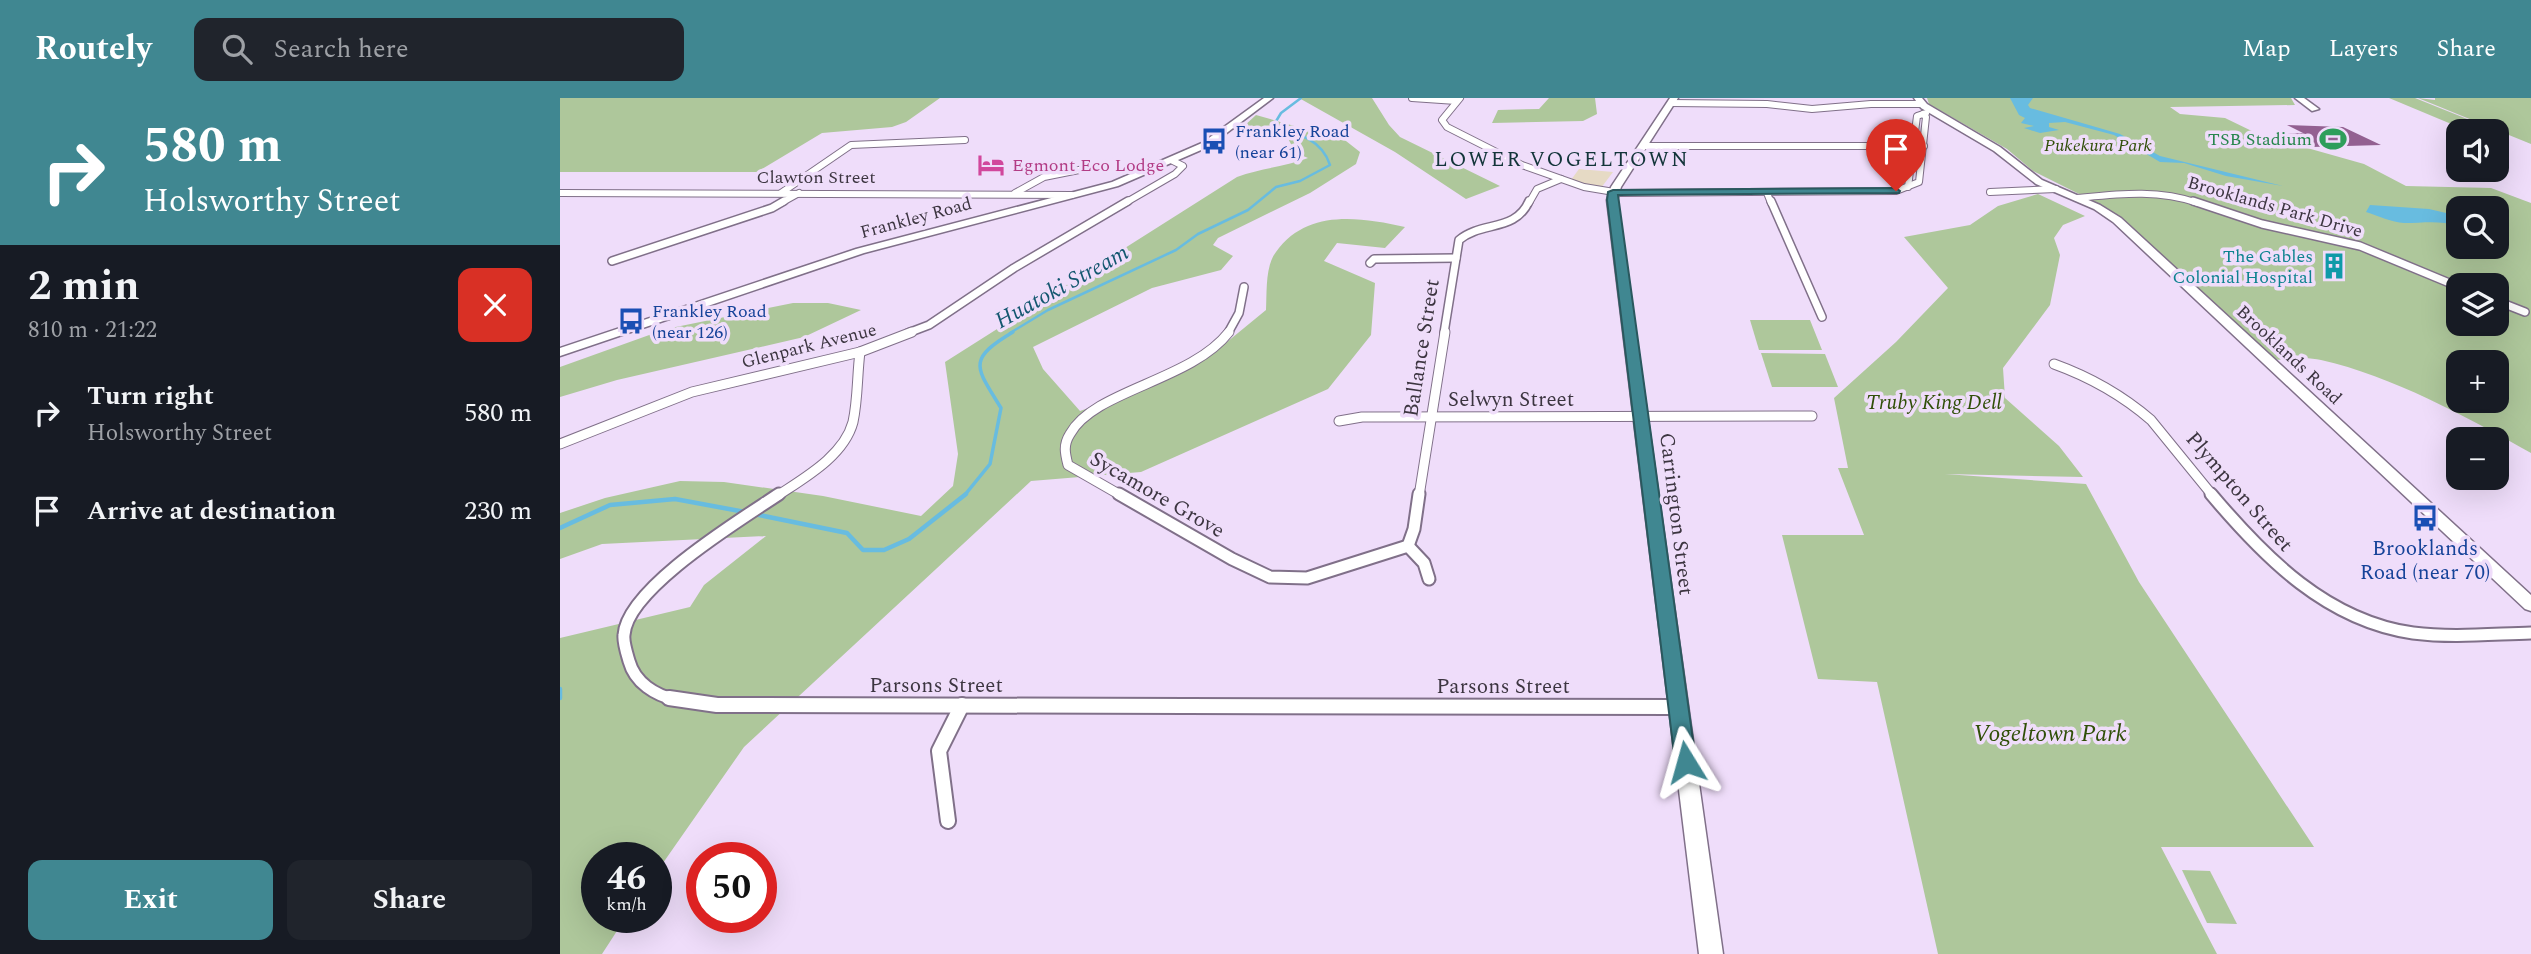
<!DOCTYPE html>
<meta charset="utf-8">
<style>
body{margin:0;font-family:Spectral,serif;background:#20242c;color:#f1f3f6;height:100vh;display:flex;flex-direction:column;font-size:26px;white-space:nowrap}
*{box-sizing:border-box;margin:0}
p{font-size:23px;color:#9ea1a6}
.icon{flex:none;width:38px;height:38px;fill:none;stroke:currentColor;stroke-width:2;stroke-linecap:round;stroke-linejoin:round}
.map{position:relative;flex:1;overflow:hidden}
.panel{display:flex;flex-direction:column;background:#171b24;width:560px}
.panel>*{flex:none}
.top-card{background:#408791;color:#fff;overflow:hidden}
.fabs{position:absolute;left:1886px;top:21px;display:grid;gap:14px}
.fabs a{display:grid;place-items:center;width:63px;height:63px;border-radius:14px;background:#171b24;box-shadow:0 7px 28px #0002;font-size:35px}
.speed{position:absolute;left:21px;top:744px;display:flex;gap:14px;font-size:35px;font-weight:700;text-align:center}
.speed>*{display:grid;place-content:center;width:91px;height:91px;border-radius:50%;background:#171b24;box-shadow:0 7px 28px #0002;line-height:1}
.speed small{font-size:18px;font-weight:400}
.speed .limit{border:10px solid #d22;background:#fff;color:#111}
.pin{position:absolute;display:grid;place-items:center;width:60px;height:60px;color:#fff;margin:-72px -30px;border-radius:50% 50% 50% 0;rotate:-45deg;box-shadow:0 0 7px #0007}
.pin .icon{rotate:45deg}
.me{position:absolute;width:77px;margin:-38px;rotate:352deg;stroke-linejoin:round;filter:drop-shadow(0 0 5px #0008)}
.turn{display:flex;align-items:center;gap:24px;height:147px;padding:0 28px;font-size:32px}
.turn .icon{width:91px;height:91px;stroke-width:2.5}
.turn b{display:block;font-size:49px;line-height:60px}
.round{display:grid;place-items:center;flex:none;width:74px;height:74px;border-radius:14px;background:#20242c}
.summary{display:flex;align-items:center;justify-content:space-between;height:119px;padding:0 28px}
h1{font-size:42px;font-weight:700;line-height:52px}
.primary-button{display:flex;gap:14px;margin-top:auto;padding:14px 28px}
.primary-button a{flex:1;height:80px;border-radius:14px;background:#408791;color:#fff;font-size:28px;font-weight:700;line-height:80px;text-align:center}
.primary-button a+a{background:#20242c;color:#f1f3f6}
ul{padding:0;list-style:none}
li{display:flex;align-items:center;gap:21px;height:98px;padding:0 28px}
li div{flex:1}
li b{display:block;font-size:26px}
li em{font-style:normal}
header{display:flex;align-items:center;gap:42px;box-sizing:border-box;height:98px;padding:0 35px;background:#408791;color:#fff}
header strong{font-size:33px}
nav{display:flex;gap:38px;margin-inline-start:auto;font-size:24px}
.search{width:490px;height:63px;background:#20242c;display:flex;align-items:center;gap:18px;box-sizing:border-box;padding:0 24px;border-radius:14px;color:#9ea1a6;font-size:26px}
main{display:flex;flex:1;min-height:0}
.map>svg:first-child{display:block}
.commercial{fill:#e6dac5}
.green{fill:#aec79b;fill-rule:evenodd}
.water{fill:#68bce0}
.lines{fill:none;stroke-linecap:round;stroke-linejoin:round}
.stream-far2{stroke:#68bce0;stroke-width:2.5}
.stream-far1{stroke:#68bce0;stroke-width:3.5}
.stream{stroke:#68bce0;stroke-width:4.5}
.building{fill:#936091}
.street-far4-casing{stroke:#807089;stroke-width:8}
.street-far3-casing{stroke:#807089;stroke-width:10}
.street-far2-casing{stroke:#807089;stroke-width:11}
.street-far1-casing{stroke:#807089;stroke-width:15}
.street-casing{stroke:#807089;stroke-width:18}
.secondary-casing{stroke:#807089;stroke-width:3}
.street-far4{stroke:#fff;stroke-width:6}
.street-far3{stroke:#fff;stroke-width:7}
.street-far2{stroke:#fff;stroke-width:9}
.street-far1{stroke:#fff;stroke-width:11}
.street{stroke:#fff;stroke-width:14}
.secondary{fill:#fff;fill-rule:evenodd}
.route{fill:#408791;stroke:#2a585e;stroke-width:2}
.labels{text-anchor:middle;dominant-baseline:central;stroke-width:7;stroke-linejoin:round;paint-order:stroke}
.far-transit-label{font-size:18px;fill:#164399;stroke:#efddfa;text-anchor:start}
.far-leisure-label{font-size:18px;fill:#27864d;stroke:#efddfa;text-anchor:end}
.far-park-label{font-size:18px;font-style:italic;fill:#304f08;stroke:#efddfa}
.far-hotel-label{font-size:18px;fill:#b23c85;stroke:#efddfa;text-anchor:start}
.far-street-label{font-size:18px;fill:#3c3540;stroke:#efddfa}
.far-culture-label{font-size:18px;fill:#0d838f;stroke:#efddfa;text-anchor:end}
.far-quarter-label{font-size:21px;letter-spacing:2px;fill:#13353a;stroke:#efddfa}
.street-label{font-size:21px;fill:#3c3540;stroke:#efddfa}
.park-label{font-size:21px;font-style:italic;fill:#304f08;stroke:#efddfa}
.transit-label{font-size:21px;fill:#164399;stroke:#efddfa}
.water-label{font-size:23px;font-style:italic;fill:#145770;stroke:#efddfa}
.near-park-label{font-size:24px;font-style:italic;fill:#304f08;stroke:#efddfa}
</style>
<header>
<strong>Routely</strong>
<div class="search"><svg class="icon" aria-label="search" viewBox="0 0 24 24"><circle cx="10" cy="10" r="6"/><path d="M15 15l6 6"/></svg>Search here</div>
<nav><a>Map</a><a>Layers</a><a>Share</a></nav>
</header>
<main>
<section class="panel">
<div class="top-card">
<div class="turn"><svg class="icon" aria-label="right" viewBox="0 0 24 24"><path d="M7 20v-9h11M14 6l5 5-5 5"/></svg><div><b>580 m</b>Holsworthy Street</div></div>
</div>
<div class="summary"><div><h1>2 min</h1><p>810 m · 21:22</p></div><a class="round" style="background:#d93025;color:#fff"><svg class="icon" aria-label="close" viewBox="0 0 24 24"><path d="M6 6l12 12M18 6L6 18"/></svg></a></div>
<ul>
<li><svg class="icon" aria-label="right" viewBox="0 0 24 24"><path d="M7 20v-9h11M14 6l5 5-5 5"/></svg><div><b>Turn right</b><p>Holsworthy Street</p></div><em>580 m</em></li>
<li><svg class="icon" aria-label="arrive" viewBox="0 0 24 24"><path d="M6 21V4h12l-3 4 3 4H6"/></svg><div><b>Arrive at destination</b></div><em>230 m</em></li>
</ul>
<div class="primary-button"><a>Exit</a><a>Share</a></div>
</section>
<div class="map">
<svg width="1971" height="856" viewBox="0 0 1971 856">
<rect width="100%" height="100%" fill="#efddfa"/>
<path class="commercial" d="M1019,71l34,3 -12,16h-5l-25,-8z"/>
<g class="green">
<path d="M0,0h380l-34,24 -14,5 -70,6 -65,39h-197z"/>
<path d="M739,0h73l17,27 11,12 100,49 -34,13 -71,-47z"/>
<path d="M989,0h46l2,16 -14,7 -91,2 6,-13 41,-1z"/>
<path d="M1367,0h364l4,7 -125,2 10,7 45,4 33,16 106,30 42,22 85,2 40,15v250c-64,-36 -139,-77 -210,-93 -16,-4 -37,0 -54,0l-164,-154 -70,-35 -26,-22 -78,-45zM1899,110h38v39h-38zM1899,187h38v39h-38zM1899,264h38v39h-38z"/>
<path d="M1829,0h26l82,33h-29z"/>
<path d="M1858,0l17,2v-2h96v46z"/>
<path d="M696,17l90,26 14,11 -4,12 -46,29 -92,45 -5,7 20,11 -12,14 -69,18 -119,59 10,22 37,42 55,-19 81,-41 50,-41c1,-17 -1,-44 10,-58 31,-43 83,-35 129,-25l-20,21 -48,-5 -13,18 51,22 -4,52 -43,54 -187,83 -110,9 -287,266 -88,126v-15h-59v59h29l-24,37h-42v-316l130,-31 14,-22 62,-49 -164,8 -42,15v-46l45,-15 75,-17 44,1 99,14 98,20 32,-30 5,-32 -13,-92 292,-185c24,-9 48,-10 71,-19l-12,-5 -10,-18 -44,-7z"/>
<path d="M1478,96l47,22 -22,9 -9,13 6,17 -10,50 -47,63 2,30 54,48 24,31 -138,-3 141,10 53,98 175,265h-153l56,107h-279l-61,-272 -59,-3 -36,-144h82l-26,-67h10l-14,-70 62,-56 52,-54 -44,-51 66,-12 28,-19z"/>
<path d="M233,205h35l33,7 -57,27 -187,43 -57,17v-30l106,-38z"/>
<path d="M1190,222h60l12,30h-63z"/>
<path d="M1201,255l64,1 13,33h-66z"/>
<path d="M1622,772l28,1 27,53 -30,-1z"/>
</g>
<g class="water">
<path d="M1450,0h23l-5,7 2,3 90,26 40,22 123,30 -57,-10 -42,-13 -24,-1 -46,-27 -49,-13 -16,1v4l10,3 -19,3 -16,-5 10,-2 -13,-3 4,-5 -6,-3z"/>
<path d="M1810,107l59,4 30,7v10c-20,-6 -35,-3 -55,-3 -12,-1 -26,-7 -38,-11z"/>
</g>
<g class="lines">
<path class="stream-far2" d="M450,235l38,-23 128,-60 22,-16 50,-24 28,-23 24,-6 30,-16c-8,-25 -30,-31 -53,-37l-2,-5 6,-10 20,-15"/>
<path class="stream-far1" d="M404,398l26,-32 11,-56c-25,-41 -35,-48 12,-76"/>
<g class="stream">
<path d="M194,416l93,19 16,17h21l25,-11 57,-45"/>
<path d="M0,430l50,-23 65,-6 70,13"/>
<path d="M0,591v9"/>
</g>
</g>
<path class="building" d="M1727,27l56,2 38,18 -69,2 -26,-13 17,-1z"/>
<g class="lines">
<g class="street-far4-casing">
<g id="street-far4">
<path d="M852,0l44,3"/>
<path d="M900,0l-18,22 5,7 75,38 62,22 36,6 276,-2 23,-9 7,-65 -3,-3"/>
<path d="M1111,5l96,1 45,5 59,-5h50"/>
<path d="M1083,48h281"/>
<path d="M1348,89l9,-71 9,-3"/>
<path d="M1430,94l66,-3"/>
<path d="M0,95l512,2"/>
<path d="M221,95l70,-48 114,-5"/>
<path d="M455,95l29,-16 55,-11"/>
<path d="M1207,95l4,10"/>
<path d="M1517,100c42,-4 80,-9 121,5"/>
<path d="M221,105l18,-10"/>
<path d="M565,105l50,-29 8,-8 -10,-5"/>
<path d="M969,105l8,-14 24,-10"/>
</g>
</g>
<g class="street-far3-casing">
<g id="street-far3">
<path d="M1211,103l51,116"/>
<path d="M1633,103l69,23 98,22 99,41"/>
<path d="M52,163l160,-53 12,-7"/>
<path d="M810,165l4,-4 82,-1"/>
<path d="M1937,203l28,11"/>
<path d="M348,235l21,-8 85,-57 114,-67"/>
<path d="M668,235l11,-20 5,-26"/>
<path d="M884,235l15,-93c22,-19 57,-8 70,-39"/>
</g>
</g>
<g class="street-far2-casing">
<g id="street-far2">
<path d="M1494,266c36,13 68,31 97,56l62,76"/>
<path d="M779,323l23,-4 450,-1"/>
<path d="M0,346l132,-52 168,-40 52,-20"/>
<path d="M217,398c27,-18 67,-40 76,-74 5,-23 4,-47 7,-70"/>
<path d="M562,398l-54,-31c-3,-12 -5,-20 2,-31 24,-44 121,-53 159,-102"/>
<path d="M859,398l26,-164"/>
</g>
</g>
<g class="street-far1-casing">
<g id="street-far1">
<path d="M559,396l113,65 38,18 37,1 101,-32"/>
<path d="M1651,396c54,64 116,127 202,139 39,5 79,1 118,0"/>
<path d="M848,448l6,-17 5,-35"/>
<path d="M848,448l16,17 5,16"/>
<path d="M116,602c-21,-5 -41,-17 -47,-39 -2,-7 -6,-19 -5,-26 3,-47 118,-116 155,-141"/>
</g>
</g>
<g class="street-casing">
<g id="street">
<path d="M109,600l48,7 961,2"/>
<path d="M388,723l-9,-70 23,-46"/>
</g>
</g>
<g class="secondary-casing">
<g id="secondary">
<path d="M704,0h9l-65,49 -90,39 -254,67 -304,103v-8l296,-99 256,-67 90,-39z"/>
<path d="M1110,0h8l-57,89 -4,13 106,754h-24l-92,-754 4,-13z"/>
<path d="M1354,0h8l5,6 73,43 42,33 58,25 21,13 410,377v16l-6,-2 -412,-387 -19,-13 -58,-25 -42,-33 -73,-43z"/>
<path d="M1735,0h9l15,11 -7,2z"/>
</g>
</g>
<use href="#street-far4" class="street-far4"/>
<use href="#street-far3" class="street-far3"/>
<use href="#street-far2" class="street-far2"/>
<use href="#street-far1" class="street-far1"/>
<use href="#street" class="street"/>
<use href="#secondary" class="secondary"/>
</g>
<path class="route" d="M1336,90l4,3 -1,2 -281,2 78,567 -3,6 -7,2 -8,-2 -3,-6 -68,-562 1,-8 5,-2z"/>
<defs>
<g id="stadium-bare" transform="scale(2.1)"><path d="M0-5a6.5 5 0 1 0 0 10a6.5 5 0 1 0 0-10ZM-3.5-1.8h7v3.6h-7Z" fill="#2e9e5b" stroke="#efddfa" stroke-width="2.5" paint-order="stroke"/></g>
<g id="bus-bare" transform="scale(2.1)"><path d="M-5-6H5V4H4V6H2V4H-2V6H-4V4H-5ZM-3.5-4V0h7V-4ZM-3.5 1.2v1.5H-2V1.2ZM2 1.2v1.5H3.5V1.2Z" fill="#1a4fb4" stroke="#efddfa" stroke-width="2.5" paint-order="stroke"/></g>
<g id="hotel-bare" transform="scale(2.1)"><path d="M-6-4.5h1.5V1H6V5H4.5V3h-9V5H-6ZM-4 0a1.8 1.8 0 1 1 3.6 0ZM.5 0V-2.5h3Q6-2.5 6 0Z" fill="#d1479c" stroke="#efddfa" stroke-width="2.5" paint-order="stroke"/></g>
<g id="building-bare" transform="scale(2.1)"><path d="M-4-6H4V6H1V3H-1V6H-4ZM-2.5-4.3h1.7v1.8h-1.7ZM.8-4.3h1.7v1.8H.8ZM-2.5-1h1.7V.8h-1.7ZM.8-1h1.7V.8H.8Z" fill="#0f9aa8" stroke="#efddfa" stroke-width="2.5" paint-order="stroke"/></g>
</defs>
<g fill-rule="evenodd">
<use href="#stadium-bare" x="1773" y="41"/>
<use href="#bus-bare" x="654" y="43"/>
<use href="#hotel-bare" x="431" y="67"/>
<use href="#building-bare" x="1774" y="168"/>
<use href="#bus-bare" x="71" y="223"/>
<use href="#bus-bare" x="1865" y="420"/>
</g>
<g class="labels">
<g class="far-transit-label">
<text x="675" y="33">Frankley Road<tspan x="675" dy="21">(near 61)</tspan></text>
<text x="92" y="213">Frankley Road<tspan x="92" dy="21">(near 126)</tspan></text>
</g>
<g class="far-leisure-label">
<text x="1752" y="41">TSB Stadium</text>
</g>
<g class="far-park-label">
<text x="1538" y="47">Pukekura Park</text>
</g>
<g class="far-hotel-label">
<text x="452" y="67">Egmont Eco Lodge</text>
</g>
<g class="far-street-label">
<text x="256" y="79">Clawton Street</text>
<text transform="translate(1715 109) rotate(16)">Brooklands Park Drive</text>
<text transform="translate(356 120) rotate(-15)">Frankley Road</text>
<text transform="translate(249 248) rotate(-14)">Glenpark Avenue</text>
<text transform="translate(1729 257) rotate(43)">Brooklands Road</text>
</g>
<g class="far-culture-label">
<text x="1753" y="158">The Gables<tspan x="1753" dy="21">Colonial Hospital</tspan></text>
</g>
<g class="far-quarter-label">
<text x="1002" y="62">LOWER VOGELTOWN</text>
</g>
<g class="street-label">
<text transform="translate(862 250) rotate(-81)">Ballance Street</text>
<text x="951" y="302">Selwyn Street</text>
<text transform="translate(1679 394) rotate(49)">Plympton Street</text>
<text transform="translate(597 397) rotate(30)">Sycamore Grove</text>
<text transform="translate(1116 416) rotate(83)">Carrington Street</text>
<text x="376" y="588">Parsons Street</text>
<text x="943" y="589">Parsons Street</text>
</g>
<g class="park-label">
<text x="1374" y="305">Truby King Dell</text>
</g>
<g class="transit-label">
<text x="1865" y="451">Brooklands<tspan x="1865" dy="24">Road (near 70)</tspan></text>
</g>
<g class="water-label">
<text transform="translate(502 189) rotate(-29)">Huatoki Stream</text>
</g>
<g class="near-park-label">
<text x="1490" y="636">Vogeltown Park</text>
</g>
</g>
</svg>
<div class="fabs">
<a><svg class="icon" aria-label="sound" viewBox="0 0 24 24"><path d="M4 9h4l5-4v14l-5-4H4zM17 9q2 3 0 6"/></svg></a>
<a><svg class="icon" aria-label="search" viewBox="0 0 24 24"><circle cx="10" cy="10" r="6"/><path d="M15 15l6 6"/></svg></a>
<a><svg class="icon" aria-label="layers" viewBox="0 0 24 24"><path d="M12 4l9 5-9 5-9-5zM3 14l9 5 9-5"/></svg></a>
<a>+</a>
<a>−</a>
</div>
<div class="speed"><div>46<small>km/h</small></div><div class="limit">50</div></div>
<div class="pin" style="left:1336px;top:93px;background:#d93025"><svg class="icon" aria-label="arrive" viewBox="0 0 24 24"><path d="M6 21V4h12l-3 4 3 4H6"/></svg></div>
<svg class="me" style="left:1126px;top:664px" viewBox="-20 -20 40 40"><path d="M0-17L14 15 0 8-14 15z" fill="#408791" stroke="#fff" stroke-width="4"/></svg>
</div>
</main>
